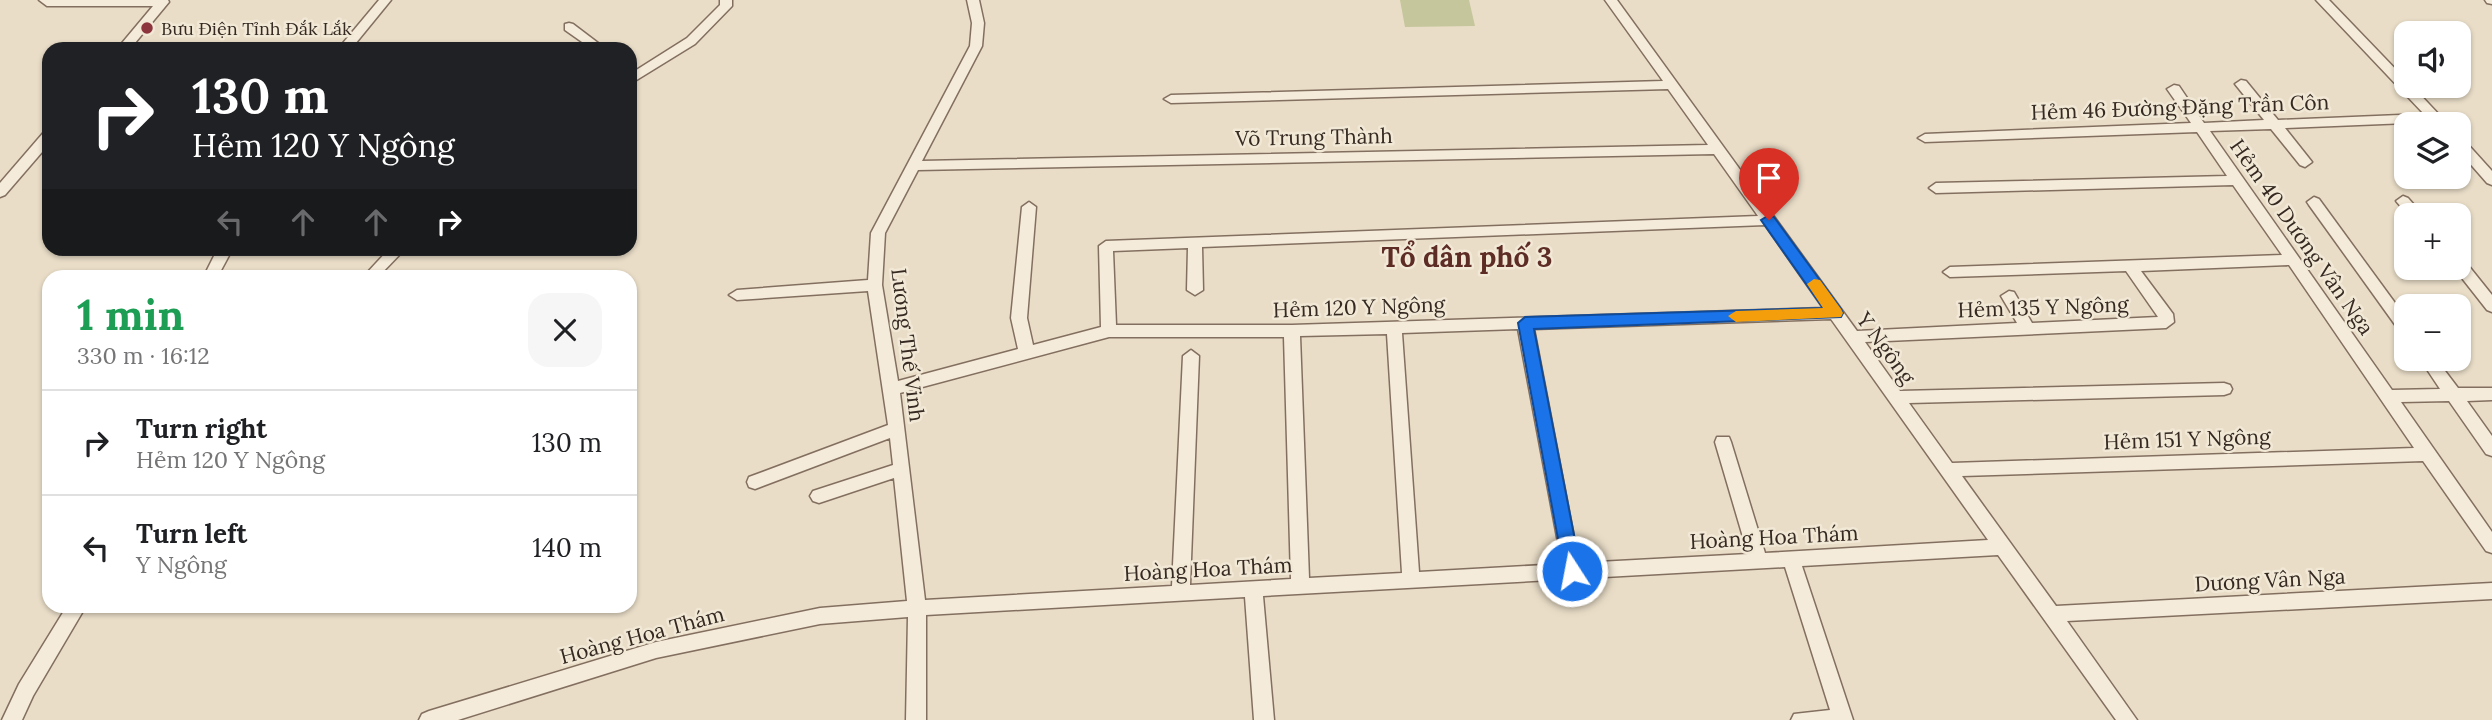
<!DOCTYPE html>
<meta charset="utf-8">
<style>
body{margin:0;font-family:Lora,serif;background:#f6f6f6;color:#202124;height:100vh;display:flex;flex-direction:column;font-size:26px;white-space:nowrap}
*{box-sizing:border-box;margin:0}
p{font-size:23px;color:#757577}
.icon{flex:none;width:38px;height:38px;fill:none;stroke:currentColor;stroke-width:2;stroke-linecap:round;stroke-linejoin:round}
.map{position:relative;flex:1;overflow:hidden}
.drawer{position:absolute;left:42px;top:270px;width:595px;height:343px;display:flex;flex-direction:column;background:#fff;border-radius:21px;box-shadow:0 2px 5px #0004}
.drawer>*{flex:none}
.hud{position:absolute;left:42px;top:42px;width:595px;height:214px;border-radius:21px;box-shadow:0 2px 5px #0004;background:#202124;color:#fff;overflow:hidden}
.buttons{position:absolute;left:2394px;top:21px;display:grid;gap:14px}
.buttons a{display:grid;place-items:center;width:77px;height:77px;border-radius:14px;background:#fff;box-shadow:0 2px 5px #0004;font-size:35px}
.pin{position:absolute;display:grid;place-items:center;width:60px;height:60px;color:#fff;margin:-72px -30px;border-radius:50% 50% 50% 0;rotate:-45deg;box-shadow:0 0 7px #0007}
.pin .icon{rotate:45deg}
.me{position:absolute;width:77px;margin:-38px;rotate:349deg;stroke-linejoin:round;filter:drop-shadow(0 0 5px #0008)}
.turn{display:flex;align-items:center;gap:24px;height:147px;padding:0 35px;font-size:32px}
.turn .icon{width:91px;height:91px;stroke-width:2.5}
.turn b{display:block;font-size:49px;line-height:60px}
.lanes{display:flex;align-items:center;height:66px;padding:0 35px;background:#0003;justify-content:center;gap:35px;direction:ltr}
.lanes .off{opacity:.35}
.round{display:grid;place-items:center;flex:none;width:74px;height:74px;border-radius:21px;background:#f6f6f6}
.head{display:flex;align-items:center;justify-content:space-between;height:119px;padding:0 35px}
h1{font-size:42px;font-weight:700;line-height:52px;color:#1e9e55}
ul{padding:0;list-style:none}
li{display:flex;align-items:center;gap:21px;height:105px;padding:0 35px;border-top:2px solid #e0e0e0}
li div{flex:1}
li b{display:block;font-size:26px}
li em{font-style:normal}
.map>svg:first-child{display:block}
.green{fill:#c5c69c}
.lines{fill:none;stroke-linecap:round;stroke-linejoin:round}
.minor-casing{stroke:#836f5f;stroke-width:3}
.minor{fill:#f5ebda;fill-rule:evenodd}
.wall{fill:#a8836f}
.route{fill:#1a73e8;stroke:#114b97;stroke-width:2}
.slow{fill:#f59e0b}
.poi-dot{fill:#8c353d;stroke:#f2e8d6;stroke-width:2.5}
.labels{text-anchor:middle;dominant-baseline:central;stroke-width:5;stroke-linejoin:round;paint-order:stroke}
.far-poi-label{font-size:18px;fill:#352921;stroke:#f2e8d6;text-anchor:start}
.street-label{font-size:21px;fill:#352921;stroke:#f2e8d6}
.district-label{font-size:28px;font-weight:bold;fill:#5d2c25;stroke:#f2e8d6}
</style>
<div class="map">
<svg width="2492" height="720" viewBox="0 0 2492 720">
<rect width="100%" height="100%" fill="#e9ddc7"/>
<path class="green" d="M1400,0h69l6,26 -70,1z"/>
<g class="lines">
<g class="minor-casing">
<g id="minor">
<path d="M39,0h129l1,2 -39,47h-13l36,-43h-106z"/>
<path d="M379,0h12l-40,49h-13z"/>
<path d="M720,0h12v6l-37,38 -65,40v-10l57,-36 33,-33z"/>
<path d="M967,0h12l5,23 -2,23 -60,115 786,-16 -40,-56 -497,14 -7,-4 7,-4 492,-14 -58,-81h12l240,331 160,-8 -16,-27 8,-5 5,1 18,31 126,-6 -32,-46 -176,6 -7,-5 7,-5 332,-12 -49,-70 -297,8 -7,-5 7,-5 291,-7 -30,-44 -272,10 -7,-4 7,-4 266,-11 -24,-34 7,-4 5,1 25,37 60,-3 -29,-36 6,-4 5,1 32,39 146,-6 -108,-114h13l77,80v6h6l34,36 -2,2 -12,-2 -147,6 27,34 -7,5 -5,-2 -29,-36 -61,2 182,259 48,-1 -20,-30h16l22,29h34v12l-25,1 25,35v20l-6,-2 -37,-53 -48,1 91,130v21l-6,-2 -63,-90 -461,15 94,130 436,-23v16l-425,22 70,99h-21l-118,-165 -196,11 51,154h-62l3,-6 36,-4 -45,-143 -522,29 11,124h-20l-9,-123 -319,18v105h-20l2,-103 -88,7 -164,34 -198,62h-39l3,-6 7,-3 227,-69 164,-34 87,-7 -13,-123 -75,25 -6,-2 -3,-5 3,-5 80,-26 -3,-27 -135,51 -6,-2 -2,-5 2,-5 139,-52 -20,-134 -131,9 -8,-5 8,-5 131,-10 3,-47 99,-187 2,-23zM1714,154l44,62 -652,25 -7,5 2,81 -68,18 -6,-27 9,-111 -7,-5 -7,5 -11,111 7,31 -120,32 -16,-96 3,-52 33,-63zM1765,225l58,83 -531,17h-176l-3,-74 75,-3 -1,42 8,5 8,-5 -1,-43zM2289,265l125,183 -462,15 -43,-60 315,-8 6,-2 2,-4 -2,-4 -6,-2 -324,8 -35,-49 301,-14 8,-6 -1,-8 -32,-43zM1831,319l157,221 -223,13 -34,-111 -2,-5h-12l-2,5 33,112 -169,9 -45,-234zM1518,329l44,235 -143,8 -17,-239zM1387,334l15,239 -93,5 -9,-242zM1109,337h175l7,242 -101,6 9,-229 -8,-6 -8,6 -11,230 -247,14 -25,-207z"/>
<path d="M2485,0h7v4l-5,-1z"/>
<path d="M569,23l4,1 33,25h-14l-27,-19v-6z"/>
<path d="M49,131v13l-44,51 -5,2v-14l44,-51z"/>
<path d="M2459,139l5,1 28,31v14l-5,-2 -28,-32z"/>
<path d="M2403,196l5,2 15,17h-15l-12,-14z"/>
<path d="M2314,197l5,2 87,119v17l-5,-2 -92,-128 -2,-3z"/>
<path d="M218,248h15l-15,28h-14z"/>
<path d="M390,248h16l-27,28h-15z"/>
<path d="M2459,259l5,1 28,35v17l-5,-2 -33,-42h5z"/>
<path d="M67,606h19l-53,90 -11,24h-20l17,-36z"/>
</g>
</g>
<use href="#minor" class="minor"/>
</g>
<path class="wall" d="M273,248h32l-1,3h-29z"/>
<path class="route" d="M1769,215l5,2 67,92 2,4 -2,4 -307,12 47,242 -3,6 -6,2 -7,-2 -47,-254 7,-6 298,-9 -62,-88z"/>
<path class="slow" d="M1814,279l6,1 21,29 2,4 -2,4 -105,5 -8,-6 8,-5 87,-3 -16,-24z"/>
<circle class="poi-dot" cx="147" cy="28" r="7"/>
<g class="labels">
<g class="far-poi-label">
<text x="161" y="28">Bưu Điện Tỉnh Đắk Lắk</text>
</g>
<g class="street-label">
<text transform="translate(2180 107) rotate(-2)">Hẻm 46 Đường Đặng Trần Côn</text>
<text transform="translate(1314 137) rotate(-1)">Võ Trung Thành</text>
<text transform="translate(2302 237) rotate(55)">Hẻm 40 Dương Vân Nga</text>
<text transform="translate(1359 307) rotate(-2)">Hẻm 120 Y Ngông</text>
<text transform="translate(2043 307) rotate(-2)">Hẻm 135 Y Ngông</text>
<text transform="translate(908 345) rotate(83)">Lương Thế Vinh</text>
<text transform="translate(1886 348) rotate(54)">Y Ngông</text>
<text transform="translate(2187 439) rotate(-2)">Hẻm 151 Y Ngông</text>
<text transform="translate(1774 537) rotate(-3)">Hoàng Hoa Thám</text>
<text transform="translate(1208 569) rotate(-3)">Hoàng Hoa Thám</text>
<text transform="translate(2270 580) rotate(-3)">Dương Vân Nga</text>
<text transform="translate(642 635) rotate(-15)">Hoàng Hoa Thám</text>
</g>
<g class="district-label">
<text x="1467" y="257">Tổ dân phố 3</text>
</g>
</g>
</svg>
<div class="buttons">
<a><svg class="icon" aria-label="sound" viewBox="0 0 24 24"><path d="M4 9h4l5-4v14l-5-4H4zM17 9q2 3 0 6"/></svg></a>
<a><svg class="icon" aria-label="layers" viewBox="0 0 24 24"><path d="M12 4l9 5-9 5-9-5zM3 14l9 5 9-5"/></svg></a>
<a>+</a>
<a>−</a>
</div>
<div class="pin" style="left:1769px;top:220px;background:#d93025"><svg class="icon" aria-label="arrive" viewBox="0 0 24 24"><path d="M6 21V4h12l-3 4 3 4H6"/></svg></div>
<svg class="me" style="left:1572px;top:571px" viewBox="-20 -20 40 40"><circle r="17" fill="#1a73e8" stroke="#fff" stroke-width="3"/><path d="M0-11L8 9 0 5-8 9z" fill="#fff"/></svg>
<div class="hud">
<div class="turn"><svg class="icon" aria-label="right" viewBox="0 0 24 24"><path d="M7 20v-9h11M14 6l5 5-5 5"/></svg><div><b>130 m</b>Hẻm 120 Y Ngông</div></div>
<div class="lanes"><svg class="icon off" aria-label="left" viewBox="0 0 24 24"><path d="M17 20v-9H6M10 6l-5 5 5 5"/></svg><svg class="icon off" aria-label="ahead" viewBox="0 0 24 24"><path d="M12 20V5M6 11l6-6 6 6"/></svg><svg class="icon off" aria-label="ahead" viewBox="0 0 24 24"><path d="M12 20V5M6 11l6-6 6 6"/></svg><svg class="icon" aria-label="right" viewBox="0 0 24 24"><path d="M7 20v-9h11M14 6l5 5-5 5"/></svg></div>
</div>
<section class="drawer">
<div class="head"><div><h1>1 min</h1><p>330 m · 16:12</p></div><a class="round"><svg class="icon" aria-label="close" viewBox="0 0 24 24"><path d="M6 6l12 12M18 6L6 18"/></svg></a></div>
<ul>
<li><svg class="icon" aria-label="right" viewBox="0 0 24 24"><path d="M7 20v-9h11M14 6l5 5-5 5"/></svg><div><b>Turn right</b><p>Hẻm 120 Y Ngông</p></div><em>130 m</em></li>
<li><svg class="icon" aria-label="left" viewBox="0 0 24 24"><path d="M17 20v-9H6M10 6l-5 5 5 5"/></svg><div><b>Turn left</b><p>Y Ngông</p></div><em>140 m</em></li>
</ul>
</section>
</div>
